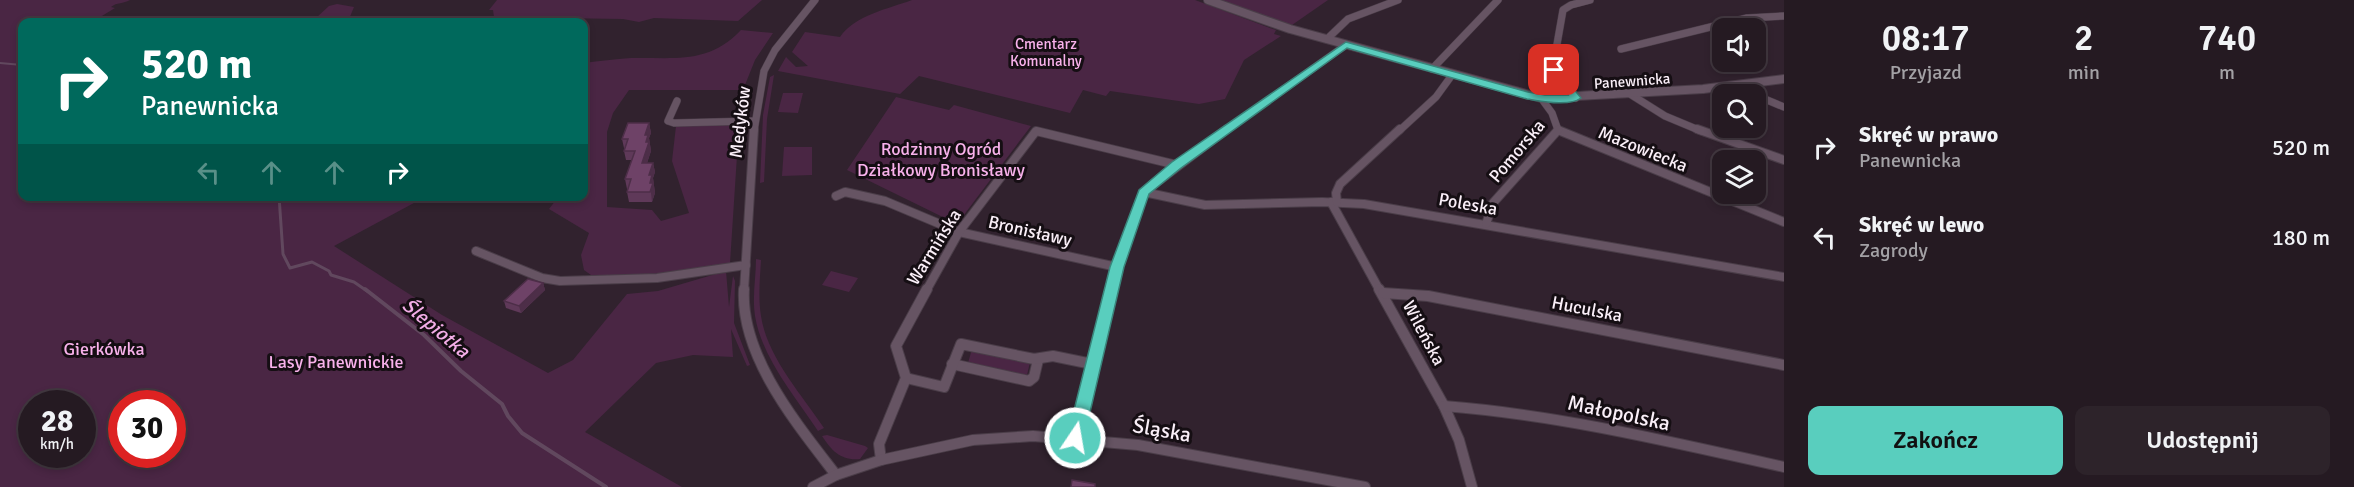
<!DOCTYPE html>
<html lang="pl">
<meta charset="utf-8">
<style>
body{margin:0;font-family:Signika,sans-serif;background:#2d232a;color:#f1f3f6;height:100vh;display:flex;flex-direction:column;font-size:22px;white-space:nowrap}
*{box-sizing:border-box;margin:0}
p{font-size:20px;color:#a3a1a5}
.icon{flex:none;width:33px;height:33px;fill:none;stroke:currentColor;stroke-width:2;stroke-linecap:round;stroke-linejoin:round}
.map{position:relative;flex:1;overflow:hidden}
.sheet{display:flex;flex-direction:column;background:#251a22;width:570px}
.sheet>*{flex:none}
.hud{position:absolute;left:18px;top:18px;width:570px;height:183px;border-radius:12px;box-shadow:0 3px 9px #0003,0 0 0 2px #423840;background:#00695c;color:#fff;overflow:hidden}
.controls{position:absolute;left:1712px;top:18px;display:grid;gap:12px}
.controls a{display:grid;place-items:center;width:54px;height:54px;border-radius:12px;background:#251a22;box-shadow:0 3px 9px #0003,0 0 0 2px #423840;font-size:30px}
.speed{position:absolute;left:18px;top:390px;display:flex;gap:12px;font-size:30px;font-weight:700;text-align:center}
.speed>*{display:grid;place-content:center;width:78px;height:78px;border-radius:50%;background:#251a22;box-shadow:0 3px 9px #0003,0 0 0 2px #423840;line-height:1}
.speed small{font-size:15px;font-weight:400}
.speed .limit{border:9px solid #d22;background:#fff;color:#111}
.pin{position:absolute;display:grid;place-items:center;width:51px;height:51px;color:#fff;margin:-26px;border-radius:12px;box-shadow:0 3px 9px #0006}
.me{position:absolute;width:66px;margin:-33px;rotate:12deg;stroke-linejoin:round;filter:drop-shadow(0 0 4px #0008)}
.turn{display:flex;align-items:center;gap:21px;height:126px;padding:0 24px;font-size:27px}
.turn .icon{width:78px;height:78px;stroke-width:2.5}
.turn b{display:block;font-size:42px;line-height:51px}
.lanes{display:flex;align-items:center;height:57px;padding:0 24px;background:#0003;justify-content:center;gap:30px;direction:ltr}
.lanes .off{opacity:.35}
.eta{display:flex;justify-content:space-evenly;align-items:center;height:102px;text-align:center}
.eta b{font-size:36px;font-weight:600;line-height:42px}
.button{display:flex;gap:12px;margin-top:auto;padding:12px 24px}
.button a{flex:1;height:69px;border-radius:12px;background:#59cebe;color:#111;font-size:24px;font-weight:600;line-height:69px;text-align:center}
.button a+a{background:#2d232a;color:#f1f3f6}
ul{padding:0;list-style:none}
li{display:flex;align-items:center;gap:18px;height:90px;padding:0 24px}
li div{flex:1}
li b{display:block;font-size:22px}
li em{font-style:normal}
main{display:flex;flex:1;min-height:0}
.map>svg:first-child{display:block}
.green{fill:#4a2644;fill-rule:evenodd}
.lines{fill:none;stroke-linecap:round;stroke-linejoin:round}
.stream-far2{stroke:#61485e;stroke-width:2}
.stream-far1{stroke:#61485e;stroke-width:3}
.stream{stroke:#61485e;stroke-width:4}
.minor-far2-casing{stroke:#4a3d48;stroke-width:8}
.minor-far1-casing{stroke:#4a3d48;stroke-width:10}
.minor-casing{stroke:#4a3d48;stroke-width:12}
.tertiary-casing{stroke:#4a3d48;stroke-width:10}
.minor-far2{stroke:#665463;stroke-width:7}
.minor-far1{stroke:#665463;stroke-width:8}
.minor{stroke:#665463;stroke-width:10}
.tertiary{stroke:#665463;stroke-width:8}
.wall{fill:#5f3959}
.shaded-wall{fill:#4d2e48}
.building{fill:#6e4267;stroke:#4d2e48;stroke-width:1.5}
.route{fill:#59cebe;stroke:#3a867c;stroke-width:1.5}
.labels{text-anchor:middle;dominant-baseline:central;stroke-width:6;stroke-linejoin:round;paint-order:stroke}
.far-park-label{font-size:15px;fill:#f8b1eb;stroke:#150e13}
.far-street-label{font-size:15px;fill:#faeff8;stroke:#150e13}
.street-label{font-size:18px;fill:#faeff8;stroke:#150e13}
.park-label{font-size:18px;fill:#f8b1eb;stroke:#150e13}
.water-label{font-size:20px;font-style:italic;fill:#f3ade7;stroke:#150e13}
.near-street-label{font-size:21px;fill:#faeff8;stroke:#150e13}
</style>
<main>
<div class="map">
<svg width="1784" height="487" viewBox="0 0 1784 487">
<rect width="100%" height="100%" fill="#31222e"/>
<g class="green">
<path d="M0,0h130c-7,4 -13,2 -19,7l4,1 -23,14h-70v174l403,1 -91,49 108,69 106,58 25,-13 54,-66 31,-3 68,-20 3,36 4,-31 2,5 -1,42 16,42 -3,1 -16,-37 2,28 -40,-2 -37,8 -71,69 97,55h-682zM32,404h50v50h-50zM122,404h50v50h-50z"/>
<path d="M497,0h265l-24,21 -84,-3 -15,4 -16,-3 -129,-2 -1,-7h-4z"/>
<path d="M912,0h283l78,29 3,1 -2,4 7,2 -37,24 -19,39 -26,5 -89,-13 -4,5 -23,-6 -13,23 -151,-37 -19,18 -122,-23 8,-14 10,10 12,-1 -16,-14 13,-20 35,5c15,-22 48,-28 72,-37z"/>
<path d="M1219,0h109l-36,25z"/>
<path d="M337,4l17,3 -5,12 -33,-1 13,-12z"/>
<path d="M741,30l32,3 -18,27 -12,30h-114l-16,23 -6,19v75l45,3 9,11 28,-8 -17,-52 4,-35 63,-1 -9,138 -75,14 -64,-2 -7,-5 -3,-15 8,-22 -40,-24 7,-9 -13,-3 41,-1v-133c15,-2 31,-4 47,-5 43,-1 77,7 110,-28z"/>
<path d="M774,75l-7,44 -3,63 -4,1 3,-68 7,-38z"/>
<path d="M783,93h20l-5,20 -20,-1z"/>
<path d="M896,97l53,13 5,-5 77,21 -74,98 -110,-54z"/>
<path d="M784,147h28v28l-30,1z"/>
<path d="M756,259l5,1c-1,18 -3,38 0,56 6,41 41,79 63,112l-6,3c-23,-35 -56,-73 -63,-115 -3,-19 1,-38 1,-57z"/>
<path d="M831,271l27,7 -9,14 -27,-7z"/>
<path d="M972,349l58,13 -3,13 -59,-12z"/>
<path d="M827,435l38,11 3,2 -8,11c-19,2 -28,-8 -38,-23z"/>
</g>
<g class="lines">
<path class="stream-far2" d="M0,63l22,2"/>
<path class="stream-far1" d="M279,196l4,58 7,14 22,-6 17,9 2,4 23,7 13,9"/>
<path class="stream" d="M365,289l59,46 37,36 41,33 6,12 14,17 84,54"/>
<g class="minor-far2-casing">
<g id="minor-far2">
<path d="M1327,39l21,-20 50,-19"/>
<path d="M1621,49l126,-31 37,-2"/>
<path d="M1432,69l66,-69"/>
<path d="M1738,86l16,8"/>
<path d="M1630,94l35,22 36,15"/>
<path d="M1755,95l29,12"/>
<path d="M1541,98l11,15 6,17"/>
<path d="M1576,98l-23,-31 10,-57 8,-5 19,-5"/>
<path d="M677,101l-9,20 6,2 80,-2"/>
<path d="M754,131l10,-60 11,-21 40,-50"/>
<path d="M1225,131l121,-86"/>
<path d="M1399,131l37,-34 16,-22"/>
</g>
</g>
<g class="minor-far1-casing">
<g id="minor-far1">
<path d="M1697,129l87,31"/>
<path d="M1558,130l226,92"/>
<path d="M1144,192l61,13 117,-3 42,2 420,73"/>
<path d="M836,196l9,-4 40,9 74,31 158,35"/>
<path d="M1331,202l49,89"/>
<path d="M1337,202l-1,-9 4,-9 60,-55"/>
<path d="M1486,224l7,-21 65,-73"/>
<path d="M476,251l66,27 18,3 97,-3 89,-13"/>
<path d="M744,291l10,-162"/>
<path d="M926,291l33,-59 77,-101 141,34"/>
<path d="M1111,291l6,-24 27,-75 83,-63"/>
</g>
</g>
<g class="minor-casing">
<g id="minor">
<path d="M744,289c-4,67 53,135 92,186"/>
<path d="M1379,289l65,117 15,34 13,47"/>
<path d="M1383,293l45,3 356,69"/>
<path d="M952,364l77,17 5,-4 4,-17"/>
<path d="M906,378l38,9 17,-43 73,15 19,-3 39,8"/>
<path d="M1444,406c116,9 227,36 340,61"/>
<path d="M1075,438l37,-149"/>
<path d="M881,460l-2,-16 27,-66 -10,-32 31,-57"/>
<path d="M813,487l23,-12 45,-15 92,-20 60,-4 105,9 227,42"/>
</g>
</g>
<g class="tertiary-casing">
<path id="tertiary" d="M1208,0l82,29 251,69 162,-9 81,-10"/>
</g>
<use href="#minor-far2" class="minor-far2"/>
<use href="#minor-far1" class="minor-far1"/>
<use href="#minor" class="minor"/>
<use href="#tertiary" class="tertiary"/>
</g>
<g class="wall">
<path d="M649,123l2,10 -2,5 2,13 -4,12h6l2,9 -2,6 2,15 -3,9h-23l-2,-10 1,-3h-1l-2,-10 7,-19h-6l-2,-9 1,-3h-1l-2,-9z"/>
<path d="M543,283l2,7 -24,23 -15,-5 -2,-7z"/>
</g>
<g class="shaded-wall">
<path d="M649,123l2,10 -2,5 2,13 -7,21 -2,-9 3,-28z"/>
<path d="M653,163l2,9 -2,6 2,15 -3,9 -3,-27z"/>
<path d="M543,283l2,7 -24,23 -2,-7z"/>
</g>
<g class="building">
<path d="M628,123h21l-4,12h3l-2,7h3l-7,21h11l-4,12h3l-2,8h3l-3,9h-23l4,-13h-6l10,-28h-11l4,-12h-6z"/>
<path d="M528,279l15,4 -24,23 -15,-5z"/>
<path d="M1072,480l23,4v3h-24z"/>
</g>
<path class="route" d="M1346,42l182,50 17,3h23l-20,-25 6,-3 3,1 24,30c-12,9 -40,3 -54,1l-180,-51 -166,120 -32,26 -25,73 -40,171 -3,4 -6,2 -6,-2 -2,-4 43,-171 29,-77 33,-28z"/>
<g class="labels">
<g class="far-park-label">
<text x="1046" y="44">Cmentarz<tspan x="1046" dy="17">Komunalny</tspan></text>
</g>
<g class="far-street-label">
<text transform="translate(1632 81) rotate(-4)">Panewnicka</text>
</g>
<g class="street-label">
<text transform="translate(740 122) rotate(-83)">Medyków</text>
<text transform="translate(1643 149) rotate(22)">Mazowiecka</text>
<text transform="translate(1517 151) rotate(-50)">Pomorska</text>
<text transform="translate(1468 204) rotate(10)">Poleska</text>
<text transform="translate(1030 231) rotate(13)">Bronisławy</text>
<text transform="translate(934 247) rotate(-58)">Warmińska</text>
<text transform="translate(1587 309) rotate(11)">Huculska</text>
<text transform="translate(1424 333) rotate(62)">Wileńska</text>
</g>
<g class="park-label">
<text x="941" y="149">Rodzinny Ogród<tspan x="941" dy="21">Działkowy Bronisławy</tspan></text>
<text x="104" y="349">Gierkówka</text>
<text x="336" y="362">Lasy Panewnickie</text>
</g>
<g class="water-label">
<text transform="translate(436 328) rotate(40)">Ślepiotka</text>
</g>
<g class="near-street-label">
<text transform="translate(1619 413) rotate(12)">Małopolska</text>
<text transform="translate(1162 430) rotate(10)">Śląska</text>
</g>
</g>
</svg>
<div class="controls">
<a><svg class="icon" aria-label="sound" viewBox="0 0 24 24"><path d="M4 9h4l5-4v14l-5-4H4zM17 9q2 3 0 6"/></svg></a>
<a><svg class="icon" aria-label="search" viewBox="0 0 24 24"><circle cx="10" cy="10" r="6"/><path d="M15 15l6 6"/></svg></a>
<a><svg class="icon" aria-label="layers" viewBox="0 0 24 24"><path d="M12 4l9 5-9 5-9-5zM3 14l9 5 9-5"/></svg></a>
</div>
<div class="speed"><div>28<small>km/h</small></div><div class="limit">30</div></div>
<div class="pin" style="left:1554px;top:70px;background:#d93025"><svg class="icon" aria-label="arrive" viewBox="0 0 24 24"><path d="M6 21V4h12l-3 4 3 4H6"/></svg></div>
<svg class="me" style="left:1075px;top:438px" viewBox="-20 -20 40 40"><circle r="17" fill="#59cebe" stroke="#fff" stroke-width="3"/><path d="M0-11L8 9 0 5-8 9z" fill="#fff"/></svg>
<div class="hud">
<div class="turn"><svg class="icon" aria-label="right" viewBox="0 0 24 24"><path d="M7 20v-9h11M14 6l5 5-5 5"/></svg><div><b>520 m</b>Panewnicka</div></div>
<div class="lanes"><svg class="icon off" aria-label="left" viewBox="0 0 24 24"><path d="M17 20v-9H6M10 6l-5 5 5 5"/></svg><svg class="icon off" aria-label="ahead" viewBox="0 0 24 24"><path d="M12 20V5M6 11l6-6 6 6"/></svg><svg class="icon off" aria-label="ahead" viewBox="0 0 24 24"><path d="M12 20V5M6 11l6-6 6 6"/></svg><svg class="icon" aria-label="right" viewBox="0 0 24 24"><path d="M7 20v-9h11M14 6l5 5-5 5"/></svg></div>
</div>
</div>
<section class="sheet">
<div class="eta">
<div><b>08:17</b><p>Przyjazd</p></div>
<div><b>2</b><p>min</p></div>
<div><b>740</b><p>m</p></div>
</div>
<ul>
<li><svg class="icon" aria-label="right" viewBox="0 0 24 24"><path d="M7 20v-9h11M14 6l5 5-5 5"/></svg><div><b>Skręć w prawo</b><p>Panewnicka</p></div><em>520 m</em></li>
<li><svg class="icon" aria-label="left" viewBox="0 0 24 24"><path d="M17 20v-9H6M10 6l-5 5 5 5"/></svg><div><b>Skręć w lewo</b><p>Zagrody</p></div><em>180 m</em></li>
</ul>
<div class="button"><a>Zakończ</a><a>Udostępnij</a></div>
</section>
</main>
